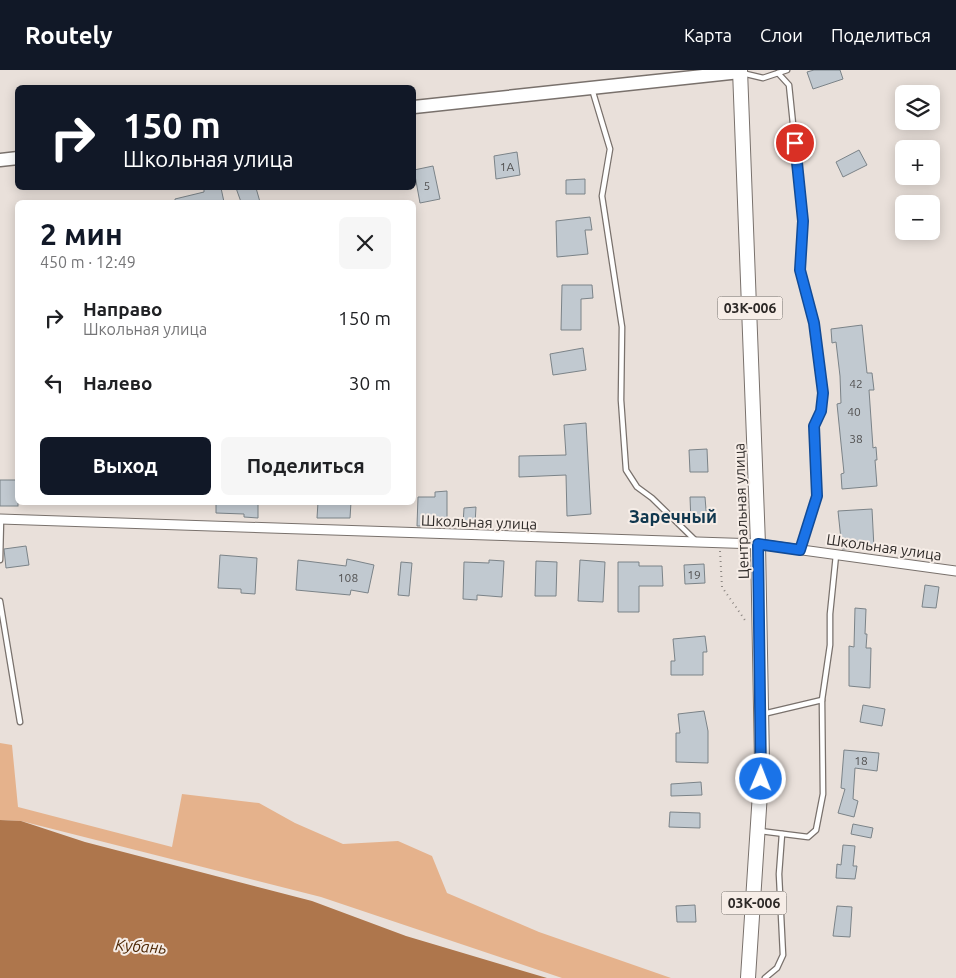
<!DOCTYPE html>
<html lang="ru">
<meta charset="utf-8">
<style>
body{margin:0;font-family:Ubuntu,sans-serif;background:#f6f6f6;color:#202124;height:100vh;display:flex;flex-direction:column;font-size:19px;white-space:nowrap}
*{box-sizing:border-box;margin:0}
p{font-size:16px;color:#757577}
.icon{flex:none;width:28px;height:28px;fill:none;stroke:currentColor;stroke-width:2;stroke-linecap:round;stroke-linejoin:round}
.map{position:relative;flex:1;overflow:hidden}
.drawer{position:absolute;left:15px;top:130px;width:401px;height:305px;display:flex;flex-direction:column;background:#fff;border-radius:8px;box-shadow:0 2px 12px #0003}
.drawer>*{flex:none}
.banner{position:absolute;left:15px;top:15px;width:401px;height:105px;border-radius:8px;box-shadow:0 2px 12px #0003;background:#111827;color:#fff;overflow:hidden}
.fabs{position:absolute;left:895px;top:15px;display:grid;gap:10px}
.fabs a{display:grid;place-items:center;width:45px;height:45px;border-radius:8px;background:#fff;box-shadow:0 2px 12px #0003;font-size:25px}
.pin{position:absolute;display:grid;place-items:center;width:42px;height:42px;color:#fff;margin:-21px;border:2px solid #fff;border-radius:50%;box-shadow:0 1px 5px #0007}
.me{position:absolute;width:55px;margin:-28px;rotate:1deg;stroke-linejoin:round;filter:drop-shadow(0 0 4px #0008)}
.turn{display:flex;align-items:center;gap:18px;height:105px;padding:0 25px;font-size:22px}
.turn .icon{width:65px;height:65px;stroke-width:2.5}
.turn b{display:block;font-size:35px;line-height:42px}
.round{display:grid;place-items:center;flex:none;width:52px;height:52px;border-radius:8px;background:#f6f6f6}
.summary{display:flex;align-items:center;justify-content:space-between;height:85px;padding:0 25px}
h1{font-size:30px;font-weight:700;line-height:38px;color:#111827}
.action{display:flex;gap:10px;margin-top:auto;padding:10px 25px}
.action a{flex:1;height:58px;border-radius:8px;background:#111827;color:#fff;font-size:20px;font-weight:700;line-height:58px;text-align:center}
.action a+a{background:#f6f6f6;color:#202124}
ul{padding:0;list-style:none}
li{display:flex;align-items:center;gap:15px;height:65px;padding:0 25px}
li div{flex:1}
li b{display:block;font-size:19px}
li em{font-style:normal}
header{display:flex;align-items:center;gap:30px;box-sizing:border-box;height:70px;padding:0 25px;background:#111827;color:#fff}
header strong{font-size:24px}
nav{display:flex;gap:28px;margin-inline-start:auto;font-size:18px}
.map>svg:first-child{display:block}
.green{fill:#e5b28c}
.water{fill:#ae764c}
.building{fill:#c1c9d0;stroke:#7b8388}
.lines{fill:none;stroke-linecap:round;stroke-linejoin:round}
.lane-casing{stroke:#79716c;stroke-width:7}
.street-casing{stroke:#79716c;stroke-width:11}
.secondary-casing{stroke:#79716c;stroke-width:15}
.primary-casing{stroke:#79716c;stroke-width:16}
.path{stroke:#8e8884;stroke-width:2;stroke-dasharray:1 4;stroke-linecap:butt}
.lane{stroke:#fff;stroke-width:4.5}
.street{stroke:#fff;stroke-width:9}
.secondary{stroke:#fff;stroke-width:12}
.primary{stroke:#fff;stroke-width:14}
.route-casing{stroke:#114b97;stroke-width:12}
.route{stroke:#1a73e8;stroke-width:9}
.labels{text-anchor:middle;dominant-baseline:central;stroke-width:4;stroke-linejoin:round;paint-order:stroke}
.number-label{font-size:12px;fill:#525151}
.shield{fill:#f6ede7;stroke:#696461;stroke-width:1}
.shield-label{font-size:14px;font-weight:bold;fill:#2d2927}
.street-label{font-size:15px;fill:#2d2927;stroke:#f6ede7}
.water-label{font-size:16px;font-style:italic;fill:#4e2805;stroke:#f6ede7}
.quarter-label{font-size:18px;font-weight:bold;fill:#10374e;stroke:#f6ede7}
</style>
<header>
<strong>Routely</strong>
<nav><a>Карта</a><a>Слои</a><a>Поделиться</a></nav>
</header>
<div class="map">
<svg width="956" height="908" viewBox="0 0 956 908">
<rect width="100%" height="100%" fill="#e9e0da"/>
<path class="green" d="M0,673l12,2 6,62 154,40 10,-53 77,9 36,20 48,21 55,-3 34,15 15,37 92,39 132,46h-109l-241,-81 -300,-76 -21,-1z"/>
<path class="water" d="M0,750l21,1 64,21 227,59 94,35 141,42h-547z"/>
<g class="building">
<path d="M814,0h26l3,9 -30,10 -6,-17z"/>
<path d="M859,80l8,15 -24,12 -7,-15z"/>
<path d="M517,82l3,23 -24,4 -2,-23z"/>
<path d="M433,96l7,33 -20,4 -6,-33z"/>
<path d="M585,109v15h-19v-14z"/>
<path d="M204,118h17l3,14h-49v-3l29,-7z"/>
<path d="M236,118h20l4,14h-19z"/>
<path d="M590,147l2,13h-7l3,24 -31,3 -1,-36z"/>
<path d="M562,215h30l1,13 -12,1v31h-20z"/>
<path d="M862,255l5,48h5l2,17h-5l4,58 3,-1 1,13h-2l2,26 -35,3 -1,-15 3,-1 -7,-69 4,-1 -1,-27 -4,-34 -4,1 -1,-14z"/>
<path d="M583,278l3,22 -33,5 -3,-21z"/>
<path d="M586,353l5,91 -24,2 -1,-41 -47,2v-21l47,-1 -2,-30z"/>
<path d="M707,379l1,23h-18l-1,-22z"/>
<rect x="0" y="410" width="18" height="26"/>
<path d="M447,421v35h-30l1,-29h17v-5z"/>
<path d="M690,427h15l2,25 -16,1z"/>
<path d="M216,432h42v16l-14,-1v-3l-28,-1z"/>
<path d="M318,432h33l-1,16h-33z"/>
<path d="M476,437l-1,17h-12l1,-16z"/>
<path d="M872,439l2,39 -32,1 -4,-38z"/>
<path d="M26,476l3,19 -23,3 -2,-19z"/>
<path d="M220,485l37,3 -2,36 -14,-1v-4l-23,-1z"/>
<path d="M347,489l27,6 -6,28 -17,-3 -1,5 -54,-5 2,-30 48,6z"/>
<path d="M489,490l15,1 -2,36 -25,-2v5l-14,-1 1,-37 25,1z"/>
<path d="M580,490l25,2 -2,40 -25,-1z"/>
<path d="M536,491l21,1 -1,34h-21z"/>
<path d="M401,492l11,1 -3,33 -11,-1z"/>
<path d="M618,492h21v4h23l1,20h-24v26h-21z"/>
<path d="M704,494l1,19 -20,1 -1,-19z"/>
<path d="M925,515l14,2 -3,21 -14,-1z"/>
<path d="M855,538l11,1 -1,25h2l-1,14h5l-1,40 -21,-2v-40l5,1z"/>
<path d="M705,566l2,16h-4v23h-32v-14h4l-2,-22z"/>
<path d="M863,635l22,4 -3,17 -22,-4z"/>
<path d="M704,641l4,20v32l-32,-1v-29h4l-2,-19z"/>
<path d="M844,680l35,3 -2,18 -22,-3 -2,31 5,2 -4,16 -16,-4 7,-24 -4,-1z"/>
<path d="M701,712l1,13 -31,1v-12z"/>
<path d="M670,742l30,1v15l-31,-1z"/>
<path d="M853,754l20,4 -2,10 -20,-4z"/>
<path d="M843,775l12,1 -2,20h4l-2,13 -19,-1 1,-14 4,1z"/>
<path d="M695,835l1,17h-19l-1,-16z"/>
<path d="M837,836l15,1 -2,30 -17,-1z"/>
</g>
<g class="lines">
<g class="lane-casing">
<g id="lane">
<path d="M742,3l21,5 24,-8"/>
<path d="M778,3l11,12 14,136 -3,49 14,53 9,70 -2,18 -7,15 3,70 -17,54"/>
<path d="M592,19l18,60 -8,47 20,131 -1,73 5,70 11,17 15,11 43,42"/>
<path d="M0,490l1,-41"/>
<path d="M0,531l20,121"/>
<path d="M763,644l59,-14"/>
<path d="M760,761l48,6 8,-7 7,-36 -1,-94 8,-55v-31l6,-59"/>
<path d="M765,908l12,-10 6,-13 -4,-81 3,-40"/>
</g>
</g>
<g class="street-casing">
<path id="street" d="M0,449l758,25 198,27"/>
</g>
<g class="secondary-casing">
<g id="secondary">
<path d="M414,37l326,-35"/>
<path d="M0,90l18,-2"/>
</g>
</g>
<g class="primary-casing">
<path id="primary" d="M740,0l18,474 4,218 -14,216"/>
</g>
<path class="path" d="M720,481l2,36 25,36"/>
<use href="#lane" class="lane"/>
<use href="#street" class="street"/>
<use href="#secondary" class="secondary"/>
<use href="#primary" class="primary"/>
</g>
<g class="lines">
<g class="route-casing">
<path id="route" d="M761,709l-3,-235 42,6 17,-54 -3,-70 7,-15 2,-18 -9,-70 -14,-53 3,-49 -8,-78"/>
</g>
<use href="#route" class="route"/>
</g>
<g class="labels">
<g class="number-label">
<text x="507" y="96">1А</text>
<text x="427" y="115">5</text>
<text x="856" y="313">42</text>
<text x="854" y="341">40</text>
<text x="856" y="368">38</text>
<text x="694" y="504">19</text>
<text x="348" y="507">108</text>
<text x="861" y="690">18</text>
</g>
<g class="shield">
<rect x="717.5" y="226.5" width="65" height="23" rx="4"/>
<rect x="721.5" y="821.5" width="65" height="23" rx="4"/>
</g>
<g class="shield-label">
<text x="750" y="238">03К-006</text>
<text x="754" y="833">03К-006</text>
</g>
<g class="street-label">
<text transform="translate(741 441) rotate(-92)">Центральная улица</text>
<text transform="translate(479 452) rotate(2)">Школьная улица</text>
<text transform="translate(884 477) rotate(8)">Школьная улица</text>
</g>
<g class="water-label">
<text transform="translate(141 876) rotate(4)">Кубань</text>
</g>
<g class="quarter-label">
<text x="673" y="446">Заречный</text>
</g>
</g>
</svg>
<div class="fabs">
<a><svg class="icon" aria-label="layers" viewBox="0 0 24 24"><path d="M12 4l9 5-9 5-9-5zM3 14l9 5 9-5"/></svg></a>
<a>+</a>
<a>−</a>
</div>
<div class="pin" style="left:795px;top:73px;background:#d93025"><svg class="icon" aria-label="arrive" viewBox="0 0 24 24"><path d="M6 21V4h12l-3 4 3 4H6"/></svg></div>
<svg class="me" style="left:761px;top:709px" viewBox="-20 -20 40 40"><circle r="17" fill="#1a73e8" stroke="#fff" stroke-width="3"/><path d="M0-11L8 9 0 5-8 9z" fill="#fff"/></svg>
<div class="banner">
<div class="turn"><svg class="icon" aria-label="right" viewBox="0 0 24 24"><path d="M7 20v-9h11M14 6l5 5-5 5"/></svg><div><b>150 m</b>Школьная улица</div></div>
</div>
<section class="drawer">
<div class="summary"><div><h1>2 мин</h1><p>450 m · 12:49</p></div><a class="round"><svg class="icon" aria-label="close" viewBox="0 0 24 24"><path d="M6 6l12 12M18 6L6 18"/></svg></a></div>
<ul>
<li><svg class="icon" aria-label="right" viewBox="0 0 24 24"><path d="M7 20v-9h11M14 6l5 5-5 5"/></svg><div><b>Направо</b><p>Школьная улица</p></div><em>150 m</em></li>
<li><svg class="icon" aria-label="left" viewBox="0 0 24 24"><path d="M17 20v-9H6M10 6l-5 5 5 5"/></svg><div><b>Налево</b></div><em>30 m</em></li>
</ul>
<div class="action"><a>Выход</a><a>Поделиться</a></div>
</section>
</div>
